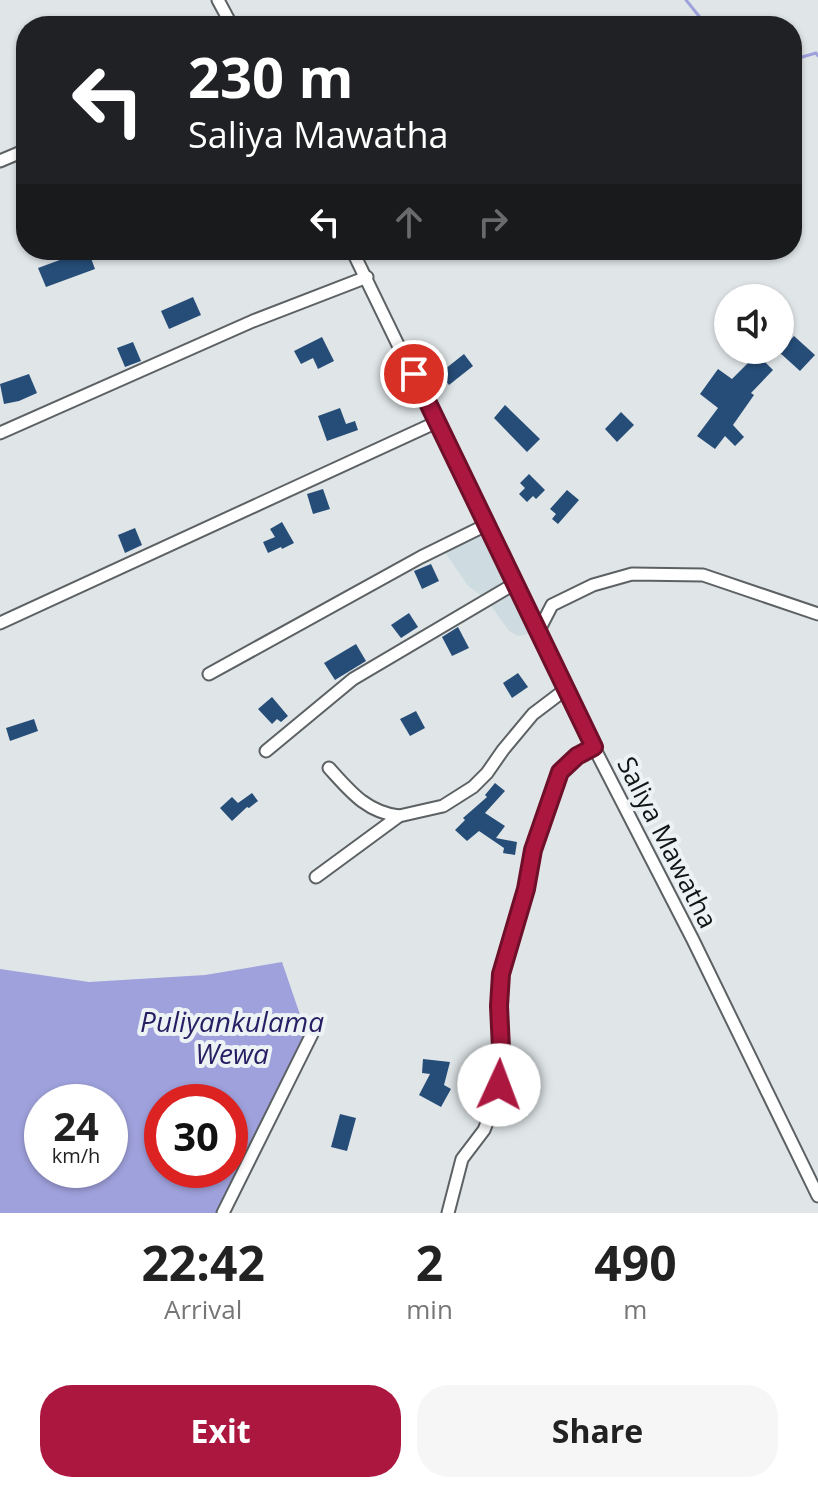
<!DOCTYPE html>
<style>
body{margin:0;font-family:"Open Sans",sans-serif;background:#f6f6f6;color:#222;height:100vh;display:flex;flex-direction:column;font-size:30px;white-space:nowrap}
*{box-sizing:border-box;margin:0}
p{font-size:26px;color:#767676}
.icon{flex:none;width:44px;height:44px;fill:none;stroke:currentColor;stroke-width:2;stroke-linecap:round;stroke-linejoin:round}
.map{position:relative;height:1213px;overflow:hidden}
.sheet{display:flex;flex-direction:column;background:#fff;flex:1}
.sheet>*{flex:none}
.top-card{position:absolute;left:16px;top:16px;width:786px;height:244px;border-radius:32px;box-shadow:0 2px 6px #0004;background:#202124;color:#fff;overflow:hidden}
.fabs{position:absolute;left:714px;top:284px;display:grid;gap:16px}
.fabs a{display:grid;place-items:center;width:80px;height:80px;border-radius:50%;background:#fff;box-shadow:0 2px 6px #0004;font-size:40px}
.speed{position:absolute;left:24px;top:1084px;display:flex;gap:16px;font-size:40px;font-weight:700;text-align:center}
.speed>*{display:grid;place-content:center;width:104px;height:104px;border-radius:50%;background:#fff;box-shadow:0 2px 6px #0004;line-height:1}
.speed small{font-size:20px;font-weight:400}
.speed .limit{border:12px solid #d22;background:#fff;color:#111}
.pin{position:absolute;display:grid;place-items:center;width:68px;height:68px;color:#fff;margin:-34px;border:4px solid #fff;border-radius:50%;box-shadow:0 2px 8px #0007}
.me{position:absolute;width:88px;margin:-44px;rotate:2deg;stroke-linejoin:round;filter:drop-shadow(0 0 6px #0008)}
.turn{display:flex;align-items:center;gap:28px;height:168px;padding:0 40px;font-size:36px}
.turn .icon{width:104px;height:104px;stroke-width:2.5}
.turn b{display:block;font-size:56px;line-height:68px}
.lanes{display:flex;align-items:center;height:76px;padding:0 40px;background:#0003;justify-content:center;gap:40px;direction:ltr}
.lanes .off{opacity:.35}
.eta{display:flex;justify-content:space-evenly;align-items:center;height:136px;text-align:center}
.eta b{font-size:48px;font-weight:700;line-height:56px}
.primary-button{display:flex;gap:16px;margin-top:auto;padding:16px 40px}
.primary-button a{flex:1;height:92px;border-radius:32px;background:#ac173f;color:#fff;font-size:32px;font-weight:700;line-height:92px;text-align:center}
.primary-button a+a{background:#f6f6f6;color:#222}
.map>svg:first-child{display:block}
.built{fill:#cedce1}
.water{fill:#9fa1dc;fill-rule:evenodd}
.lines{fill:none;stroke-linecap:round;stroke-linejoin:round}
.stream{stroke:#9fa1dc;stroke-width:3}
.building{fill:#264d78}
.minor-casing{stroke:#5c6163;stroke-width:15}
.minor{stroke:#fff;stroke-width:11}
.route-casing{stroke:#700f29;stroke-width:20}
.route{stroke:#ac173f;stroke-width:14}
.labels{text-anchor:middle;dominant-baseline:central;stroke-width:8;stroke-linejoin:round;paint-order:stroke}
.street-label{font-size:26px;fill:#131515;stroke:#edf3f5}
.water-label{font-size:28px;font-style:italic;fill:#281e63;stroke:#edf3f5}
</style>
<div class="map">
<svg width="818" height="1213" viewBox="0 0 818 1213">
<rect width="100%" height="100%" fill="#e0e6e8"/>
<path class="built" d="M486,525l52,107 -20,4 -9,-5 -23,-32 -18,-13 -26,-38z"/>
<path class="water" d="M282,962l25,73 -89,178h-218v-244l89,13 116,-7zM42,1102h68v68h-68zM162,1102h68v68h-68z"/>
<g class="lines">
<g class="stream">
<path d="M686,0l21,26"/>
<path d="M792,60l24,-7 2,3"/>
</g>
</g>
<g class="building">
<path d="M74,250h14l7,19 -49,18 -8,-19 38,-14z"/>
<path d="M193,297l8,18 -32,14 -8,-18z"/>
<path d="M794,336l21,19 -15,16 -21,-19z"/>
<path d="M322,337l12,24 -16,8 -5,-11 -12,6 -7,-13z"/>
<path d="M133,342l8,19 -16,6 -8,-19z"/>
<path d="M464,354l9,12 -24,19 -9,-12z"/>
<path d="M757,354l16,16 -22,23 3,2 -21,30 11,12 -9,9 -10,-10 -10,13 -18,-13 21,-28 -18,-14 18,-25 14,10z"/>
<path d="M29,374l8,19 -18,8 -15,3 -4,-20z"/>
<path d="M505,405l35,34 -13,13 -33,-34z"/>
<path d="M340,408l6,16 9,-3 3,9 -31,11 -9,-25z"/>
<path d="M621,412l13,13 -17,17 -12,-13z"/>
<path d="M529,474l16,16 -9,9 -3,-3 -6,6 -8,-8 6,-6 -5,-5z"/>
<path d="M323,489l7,20 -17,5 -6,-20z"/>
<path d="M567,490l12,10 -21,24 -6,-5 4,-5 -6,-5z"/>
<path d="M282,522l12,21 -12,6 -1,-2 -13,6 -5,-11 12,-5 -5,-8z"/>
<path d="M135,528l7,17 -17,8 -7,-18z"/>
<path d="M431,564l8,17 -17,8 -8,-18z"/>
<path d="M409,613l9,14 -17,11 -10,-13z"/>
<path d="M458,627l11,21 -17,8 -10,-19z"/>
<path d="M356,644l10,17 -31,19 -11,-17z"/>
<path d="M518,673l10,14 -16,11 -9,-15z"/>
<path d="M272,697l16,19 -7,6 -4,-3 -5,5 -14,-15z"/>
<path d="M416,711l9,17 -15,8 -10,-17z"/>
<path d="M34,719l4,12 -28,10 -4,-13z"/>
<path d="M495,783l10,8 -20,22 20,13 -9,12 21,4 -2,13 -12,-2 1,-5 -25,-17 -12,10 -12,-11 10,-10 -2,-2 24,-21 -2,-2z"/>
<path d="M252,793l6,8 -9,7 -2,-1 -15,14 -12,-13 12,-11 6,6z"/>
<path d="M423,1059l27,3 -6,23 7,4 -10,18 -22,-12 11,-21 -8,-1z"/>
<path d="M481,1064l12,2 -9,41 -19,-6 5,-14 7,2z"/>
<path d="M340,1114l16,4 -9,33 -16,-4z"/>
</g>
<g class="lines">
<g class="minor-casing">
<g id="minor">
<path d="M218,0l14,26"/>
<path d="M0,161l26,-11"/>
<path d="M352,250l232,478 109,212 125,256"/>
<path d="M0,433l253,-112 114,-44"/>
<path d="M0,623l437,-201"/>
<path d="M538,632l14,-27 41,-20 39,-11 71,1 115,39"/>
<path d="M209,674l212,-117 65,-32"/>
<path d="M266,751l87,-72 161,-95"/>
<path d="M329,768c21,23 37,44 70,48"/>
<path d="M316,877l83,-61 44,-10 30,-19 14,-14 16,-23 30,-36 33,-25"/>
<path d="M223,1213l89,-179"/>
<path d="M448,1213l14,-54 22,-29 12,-30 6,-30 -3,-64 2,-32 25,-85 7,-39 27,-78 17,-16 17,-9"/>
</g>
</g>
<use href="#minor" class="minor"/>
</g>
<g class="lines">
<g class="route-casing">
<path id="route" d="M414,374l180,373 -17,9 -17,16 -27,78 -7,39 -25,85 -2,32 3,64 -3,15"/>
</g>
<use href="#route" class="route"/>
</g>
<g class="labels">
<g class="street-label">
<text transform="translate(668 842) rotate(63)">Saliya Mawatha</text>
</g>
<g class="water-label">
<text x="232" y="1021">Puliyankulama<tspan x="232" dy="32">Wewa</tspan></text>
</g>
</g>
</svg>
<div class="fabs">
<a><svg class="icon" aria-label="sound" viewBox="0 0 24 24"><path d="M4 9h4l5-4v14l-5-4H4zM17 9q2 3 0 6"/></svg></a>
</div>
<div class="speed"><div>24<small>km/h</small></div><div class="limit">30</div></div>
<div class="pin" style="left:414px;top:374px;background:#d93025"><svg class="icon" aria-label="arrive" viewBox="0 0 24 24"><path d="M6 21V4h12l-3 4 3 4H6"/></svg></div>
<svg class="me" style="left:499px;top:1085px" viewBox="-20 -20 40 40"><circle r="19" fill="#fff"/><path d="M0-13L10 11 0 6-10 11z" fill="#ac173f"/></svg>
<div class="top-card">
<div class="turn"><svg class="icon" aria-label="left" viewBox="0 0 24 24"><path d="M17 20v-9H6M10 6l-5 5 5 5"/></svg><div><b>230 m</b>Saliya Mawatha</div></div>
<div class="lanes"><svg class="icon" aria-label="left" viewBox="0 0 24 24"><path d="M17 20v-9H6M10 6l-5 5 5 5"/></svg><svg class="icon off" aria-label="ahead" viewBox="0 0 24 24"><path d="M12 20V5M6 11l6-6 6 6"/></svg><svg class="icon off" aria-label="right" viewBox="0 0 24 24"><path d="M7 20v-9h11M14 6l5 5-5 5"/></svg></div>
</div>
</div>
<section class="sheet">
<div class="eta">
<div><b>22:42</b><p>Arrival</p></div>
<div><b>2</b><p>min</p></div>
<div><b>490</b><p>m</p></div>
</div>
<div class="primary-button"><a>Exit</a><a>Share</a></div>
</section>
